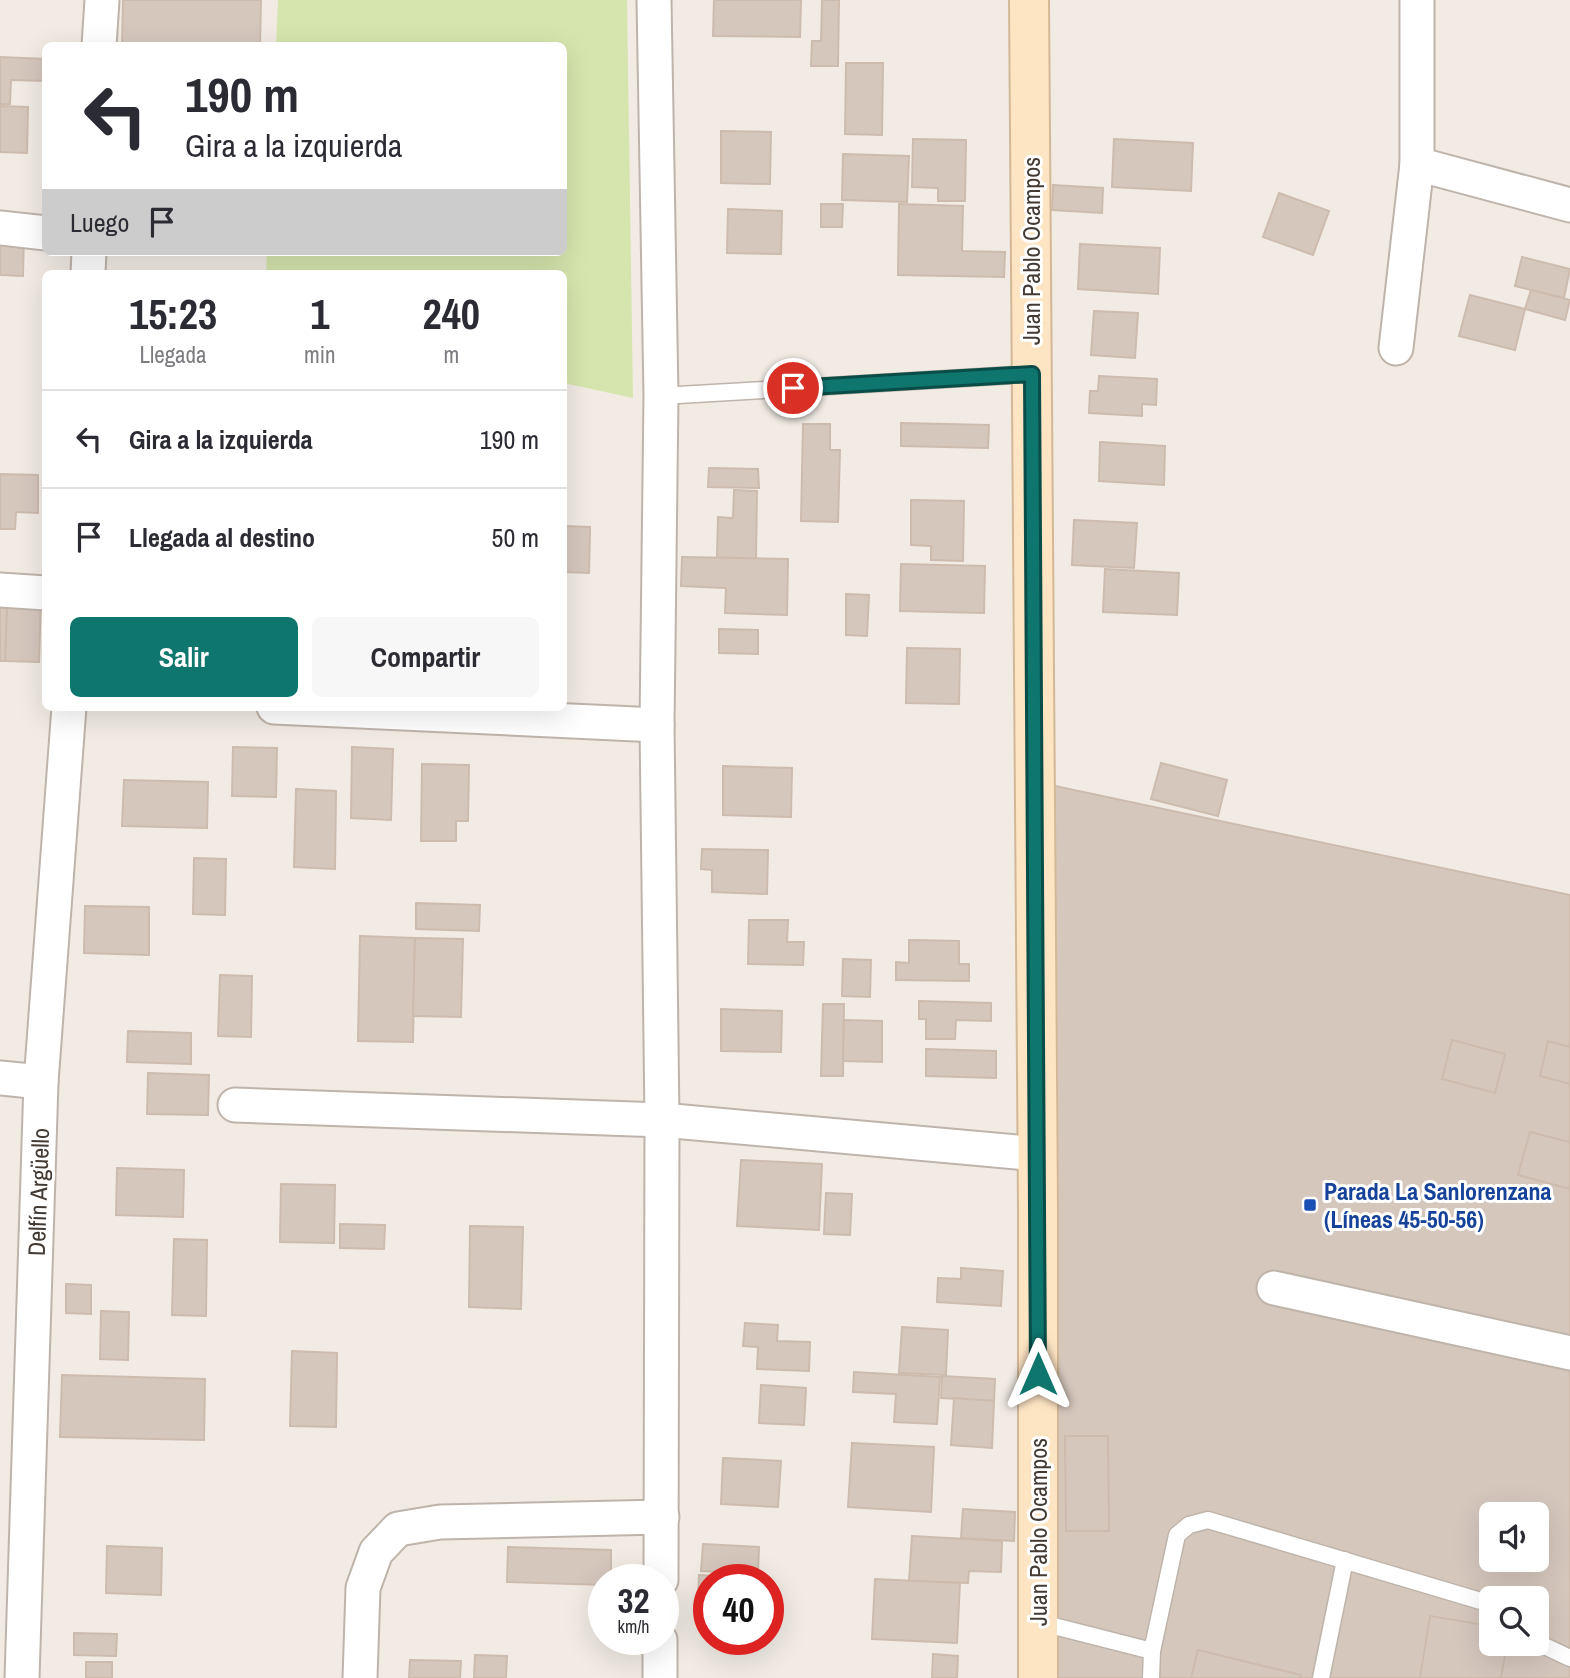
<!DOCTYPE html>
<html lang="es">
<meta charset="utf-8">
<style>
body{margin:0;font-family:"Archivo Narrow",sans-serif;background:#f7f7f7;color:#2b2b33;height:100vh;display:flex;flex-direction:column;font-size:26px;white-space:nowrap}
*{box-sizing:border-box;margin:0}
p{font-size:23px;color:#7c7c81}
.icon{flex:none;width:38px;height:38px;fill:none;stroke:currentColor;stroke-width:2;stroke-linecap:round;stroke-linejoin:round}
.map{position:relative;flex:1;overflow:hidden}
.drawer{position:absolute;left:42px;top:270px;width:525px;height:441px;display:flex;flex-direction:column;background:#fff;border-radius:10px;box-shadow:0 7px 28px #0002}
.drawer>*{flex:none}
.hud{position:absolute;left:42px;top:42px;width:525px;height:214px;border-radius:10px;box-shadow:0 7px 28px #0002;background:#fff;color:#2b2b33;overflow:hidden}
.tools{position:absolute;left:1479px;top:1502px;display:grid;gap:14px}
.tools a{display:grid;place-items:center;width:70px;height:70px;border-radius:10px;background:#fff;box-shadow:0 7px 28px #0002;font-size:35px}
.speed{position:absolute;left:588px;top:1564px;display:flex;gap:14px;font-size:35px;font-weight:700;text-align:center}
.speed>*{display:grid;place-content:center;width:91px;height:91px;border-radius:50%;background:#fff;box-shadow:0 7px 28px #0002;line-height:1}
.speed small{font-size:18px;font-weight:400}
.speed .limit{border:10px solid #d22;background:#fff;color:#111}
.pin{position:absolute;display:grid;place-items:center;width:60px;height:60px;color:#fff;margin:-30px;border:4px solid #fff;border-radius:50%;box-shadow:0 2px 7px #0007}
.me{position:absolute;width:77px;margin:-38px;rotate:0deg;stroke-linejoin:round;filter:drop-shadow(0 0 5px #0008)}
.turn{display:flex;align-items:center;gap:24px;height:147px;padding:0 28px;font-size:32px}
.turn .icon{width:91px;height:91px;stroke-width:2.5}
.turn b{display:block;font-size:49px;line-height:60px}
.then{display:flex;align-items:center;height:66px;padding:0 28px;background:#0003;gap:14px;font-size:26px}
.eta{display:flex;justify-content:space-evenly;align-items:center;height:119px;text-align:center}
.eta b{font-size:42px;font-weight:700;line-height:49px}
.primary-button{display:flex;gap:14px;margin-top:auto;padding:14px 28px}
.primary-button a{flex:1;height:80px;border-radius:10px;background:#0f766e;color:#fff;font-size:28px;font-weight:700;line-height:80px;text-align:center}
.primary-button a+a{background:#f7f7f7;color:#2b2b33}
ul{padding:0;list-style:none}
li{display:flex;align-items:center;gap:21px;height:98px;padding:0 28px;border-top:2px solid #e1e1e2}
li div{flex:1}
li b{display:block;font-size:26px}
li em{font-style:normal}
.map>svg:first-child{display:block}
.green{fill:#d6e5ad}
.building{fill:#d6c7bd;stroke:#cdbbad;stroke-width:2;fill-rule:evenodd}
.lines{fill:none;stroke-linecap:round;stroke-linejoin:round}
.lane-casing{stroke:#bfb4aa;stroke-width:19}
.street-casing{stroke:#bfb4aa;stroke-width:37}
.secondary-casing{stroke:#d3b897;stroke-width:42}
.lane{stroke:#fff;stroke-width:16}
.street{stroke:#fff;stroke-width:33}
.secondary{stroke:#fde4c3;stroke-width:38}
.route-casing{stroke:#0a4d48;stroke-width:18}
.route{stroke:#0f766e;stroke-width:12}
.transit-dot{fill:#1a4fb4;stroke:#fff;stroke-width:2.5}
.labels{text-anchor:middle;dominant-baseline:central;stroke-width:6;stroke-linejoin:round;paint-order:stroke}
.street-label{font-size:24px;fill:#433a34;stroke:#fff}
.transit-label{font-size:24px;font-weight:bold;fill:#164399;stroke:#fff;text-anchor:start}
</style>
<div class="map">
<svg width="1570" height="1678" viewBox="0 0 1570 1678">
<rect width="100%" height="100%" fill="#f1ebe4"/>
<path class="green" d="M278,0h349l6,398 -69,-15v-110h-298l1,-21h297v-206l-288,-1z"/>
<g class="building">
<path d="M123,0h138l-1,46h-138z"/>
<path d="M714,0h87l-1,37 -87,-1z"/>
<path d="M822,0h17l-1,66h-27l1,-25h9z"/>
<path d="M0,57l46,2v22l-35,-1 -1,24h-10z"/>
<path d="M846,63h37l-1,72 -37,-1z"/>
<path d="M0,106l28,1 -1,46 -27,-1z"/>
<path d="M721,131l50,1 -1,52 -49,-1z"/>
<path d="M913,139l53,1 -1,61h-27v-13l-26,-1z"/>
<path d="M1114,139l79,4 -2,48 -79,-4z"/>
<path d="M843,154l66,2 -2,46 -65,-2z"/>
<path d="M1053,185l50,3 -1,25 -50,-3z"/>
<path d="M1279,193l50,18 -16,44 -50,-18z"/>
<path d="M821,204h22l-1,23h-21z"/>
<path d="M899,204l64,2 -1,45 43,1 -1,25 -106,-2z"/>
<path d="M728,209l54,2 -1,43 -54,-1z"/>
<path d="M0,231l24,1 -1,44 -23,-1z"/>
<path d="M1080,244l80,4 -2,46 -80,-5z"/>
<path d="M1522,257l48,12 -6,29 -49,-12z"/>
<path d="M1531,290l39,10 -5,20 -40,-11z"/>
<path d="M1470,295l55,14 -10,41 -56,-14z"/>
<path d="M1094,311l44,2 -3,45 -44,-3z"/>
<path d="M1099,376l58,3 -1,26 -14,-1v12l-53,-3 1,-22h8z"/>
<path d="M901,423l88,2 -1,23 -87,-2z"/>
<path d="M803,424h27v26h10l-2,72 -37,-1z"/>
<path d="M1100,442l65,4 -1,39 -65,-4z"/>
<path d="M709,468l49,1 1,19 -51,-1z"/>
<path d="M0,474l38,1v38l-22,-1 -1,17h-15z"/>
<path d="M734,490l23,1 -1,68 -39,-2 1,-40 15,1z"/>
<path d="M911,500l53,1 -1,60 -32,-1v-14l-20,-1z"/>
<path d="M1074,520l63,3 -3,45 -62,-3z"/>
<path d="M564,526l26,1 -1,46 -25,-1z"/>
<path d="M682,557l106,2 -1,56 -62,-2 1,-25 -45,-2z"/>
<path d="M901,564l84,2 -1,47 -84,-2z"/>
<path d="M1105,569l74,4 -2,42 -74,-3z"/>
<path d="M846,594l23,1 -2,41 -21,-1z"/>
<path d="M7,595l34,1 -2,66 -34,-1z"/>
<path d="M0,605h7l-2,56h-5z"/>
<path d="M719,629l39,1v24l-39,-1z"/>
<path d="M907,648l53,1 -1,55 -53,-1z"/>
<path d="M233,747l44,1 -1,49 -44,-1z"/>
<path d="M352,747l41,2 -2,71 -40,-2z"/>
<path d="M1161,763l66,17 -9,36 -67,-17z"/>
<path d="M422,764l47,1 -1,56h-12v20h-35z"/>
<path d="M723,766l69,2 -1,49 -68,-2z"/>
<path d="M124,780l84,2 -1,46 -85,-2z"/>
<path d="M1055,786l515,109v783h-526zM1491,1514h45v45h-45zM1491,1598h45v45h-45z"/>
<path d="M296,789l40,2 -1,78 -41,-2z"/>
<path d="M702,849l66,1 -1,44 -55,-2v-22l-11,-1z"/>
<path d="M194,858l32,1 -1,56 -32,-1z"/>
<path d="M416,903l64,2 -1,26 -63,-2z"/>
<path d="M85,906l64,1v48l-65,-2z"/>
<path d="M749,920h39l-1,22h17l-1,23 -55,-1z"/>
<path d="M360,936l55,2 -2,104 -55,-1z"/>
<path d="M415,938l48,1 -2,78 -48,-1z"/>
<path d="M909,940l50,1v23h10v17l-73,-1v-18l13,1z"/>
<path d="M843,959l28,1 -1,37 -28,-1z"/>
<path d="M220,975l32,1 -1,61 -33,-1z"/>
<path d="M919,1001l72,2v18l-35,-1 -1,19h-29v-20h-7z"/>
<path d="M823,1004h21l-1,72h-22z"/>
<path d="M721,1009l61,2 -1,41 -60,-1z"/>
<path d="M844,1020l38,1v41l-39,-1z"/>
<path d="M128,1031l63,2v31l-64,-2z"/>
<path d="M1452,1040l53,14 -10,39 -53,-14z"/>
<path d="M1548,1041l22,6v37l-30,-8z"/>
<path d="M926,1049l70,2v27l-70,-2z"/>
<path d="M148,1073l61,2 -1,40 -61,-1z"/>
<path d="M1530,1132l40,10v47l-52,-14z"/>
<path d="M741,1160l81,4 -3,66 -82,-4z"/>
<path d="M117,1168l67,2 -1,47 -67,-2z"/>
<path d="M281,1184l54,1 -1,58 -54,-1z"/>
<path d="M826,1193l26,1 -2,41 -26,-1z"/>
<path d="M340,1224l45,1 -1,24 -44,-1z"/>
<path d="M470,1226l53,1 -2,82 -52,-2z"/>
<path d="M174,1239l33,1 -1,76 -34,-1z"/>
<path d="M961,1268l42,3 -2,35 -64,-4 1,-24 23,1z"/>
<path d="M66,1284l25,1v29l-25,-1z"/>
<path d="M101,1311l28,1 -1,48 -28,-1z"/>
<path d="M745,1323l33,2 -1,16 33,1 -1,29 -52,-2 1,-22 -15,-1z"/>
<path d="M902,1327l46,3 -2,45 -47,-2z"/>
<path d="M292,1351l45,2 -1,74 -46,-1z"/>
<path d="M854,1372l86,5 -3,47 -43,-2 2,-28 -43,-2z"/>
<path d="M62,1375l143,4 -1,61 -144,-3z"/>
<path d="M942,1376l53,3 -1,22 -53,-3z"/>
<path d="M761,1385l45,3 -2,37 -45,-2z"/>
<path d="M954,1398l40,3 -2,47 -41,-3z"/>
<path d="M1065,1436h43l1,95h-43z"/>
<path d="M852,1443l82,4 -3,65 -83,-5z"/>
<path d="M723,1458l58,3 -3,46 -57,-3z"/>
<path d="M963,1509l52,3 -1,29 -53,-3z"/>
<path d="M912,1536l90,5 -1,31 -32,-1 -1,12 -59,-2z"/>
<path d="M703,1544l56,3 -1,27 -57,-3z"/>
<path d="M107,1546l55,2 -1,47 -55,-2z"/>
<path d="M508,1547l103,3v30h-7v5l-97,-3z"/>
<path d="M699,1575l65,4v1h-55v21l-11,-1z"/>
<path d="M875,1579l85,4 -3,60 -85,-4z"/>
<path d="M1430,1616l61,10v17h16l-6,35h-81z"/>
<path d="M74,1633l43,1 -1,22 -42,-1z"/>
<path d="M1198,1650l103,25 -1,3h-109z"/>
<path d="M933,1654l25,2 -1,22h-25z"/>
<path d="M475,1655l32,1 -1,22h-32z"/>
<path d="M410,1660l51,1 -1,17h-51z"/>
<rect x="86" y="1662" width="26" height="16"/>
</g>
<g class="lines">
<g class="lane-casing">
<g id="lane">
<path d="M661,396l371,-22"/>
<path d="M1038,1622l114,29"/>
<path d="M1536,1642l34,16"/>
<path d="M1151,1678l1,-27 25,-116 12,-10 19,-5 276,82 7,5"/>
<path d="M1321,1678l24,-118"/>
</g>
</g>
<g class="street-casing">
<g id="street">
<path d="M654,0l7,396 -4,329 5,395 -1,460"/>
<path d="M99,46l3,-46"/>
<path d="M1417,164l153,41"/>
<path d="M0,228l46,5"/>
<path d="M88,273l1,-21"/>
<path d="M1396,348l21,-184v-164"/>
<path d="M0,590l46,3"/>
<path d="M274,707l383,18"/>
<path d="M0,1078l41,4"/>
<path d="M235,1105l427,15 376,34"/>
<path d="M1274,1288l296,65"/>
<path d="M22,1678l19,-596 28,-375"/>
<path d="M360,1678l3,-90 13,-36 22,-23 42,-7 222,-5"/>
<path d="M660,1678v-38"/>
</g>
</g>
<g class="secondary-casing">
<path id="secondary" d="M1029,0l9,1208v470"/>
</g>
<use href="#lane" class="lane"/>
<use href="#street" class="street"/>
<use href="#secondary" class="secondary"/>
</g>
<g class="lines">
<g class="route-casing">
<path id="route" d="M793,388l239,-14 6,1000"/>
</g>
<use href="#route" class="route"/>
</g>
<rect class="transit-dot" x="1303" y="1198" width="14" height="14" rx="3.5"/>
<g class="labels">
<g class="street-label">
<text transform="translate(1031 251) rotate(-90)">Juan Pablo Ocampos</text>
<text transform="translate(38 1192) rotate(-88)">Delfín Argüello</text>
<text transform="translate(1038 1532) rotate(-90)">Juan Pablo Ocampos</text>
</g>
<g class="transit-label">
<text x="1324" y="1191">Parada La Sanlorenzana<tspan x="1324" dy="28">(Líneas 45-50-56)</tspan></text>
</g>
</g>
</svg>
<div class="tools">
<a><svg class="icon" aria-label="sound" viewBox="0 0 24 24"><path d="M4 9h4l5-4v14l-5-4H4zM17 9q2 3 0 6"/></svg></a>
<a><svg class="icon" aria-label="search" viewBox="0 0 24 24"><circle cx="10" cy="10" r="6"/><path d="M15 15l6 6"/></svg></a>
</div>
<div class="speed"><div>32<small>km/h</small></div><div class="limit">40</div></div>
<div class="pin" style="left:793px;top:388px;background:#d93025"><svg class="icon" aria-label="arrive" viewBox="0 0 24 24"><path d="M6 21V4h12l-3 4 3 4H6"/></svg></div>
<svg class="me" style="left:1038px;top:1374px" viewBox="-20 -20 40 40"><path d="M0-17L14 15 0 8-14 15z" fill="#0f766e" stroke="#fff" stroke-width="4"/></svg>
<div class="hud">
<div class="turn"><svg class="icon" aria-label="left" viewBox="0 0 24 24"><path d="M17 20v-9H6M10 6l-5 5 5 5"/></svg><div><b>190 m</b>Gira a la izquierda</div></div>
<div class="then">Luego<svg class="icon" aria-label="arrive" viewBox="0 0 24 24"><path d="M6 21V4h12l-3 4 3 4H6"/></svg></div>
</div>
<section class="drawer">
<div class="eta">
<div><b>15:23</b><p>Llegada</p></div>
<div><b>1</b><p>min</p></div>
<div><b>240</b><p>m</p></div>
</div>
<ul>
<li><svg class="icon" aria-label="left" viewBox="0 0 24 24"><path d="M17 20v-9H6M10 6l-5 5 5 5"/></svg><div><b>Gira a la izquierda</b></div><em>190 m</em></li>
<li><svg class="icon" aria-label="arrive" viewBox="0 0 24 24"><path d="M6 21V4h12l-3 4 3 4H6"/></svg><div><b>Llegada al destino</b></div><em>50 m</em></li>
</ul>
<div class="primary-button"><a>Salir</a><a>Compartir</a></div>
</section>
</div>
